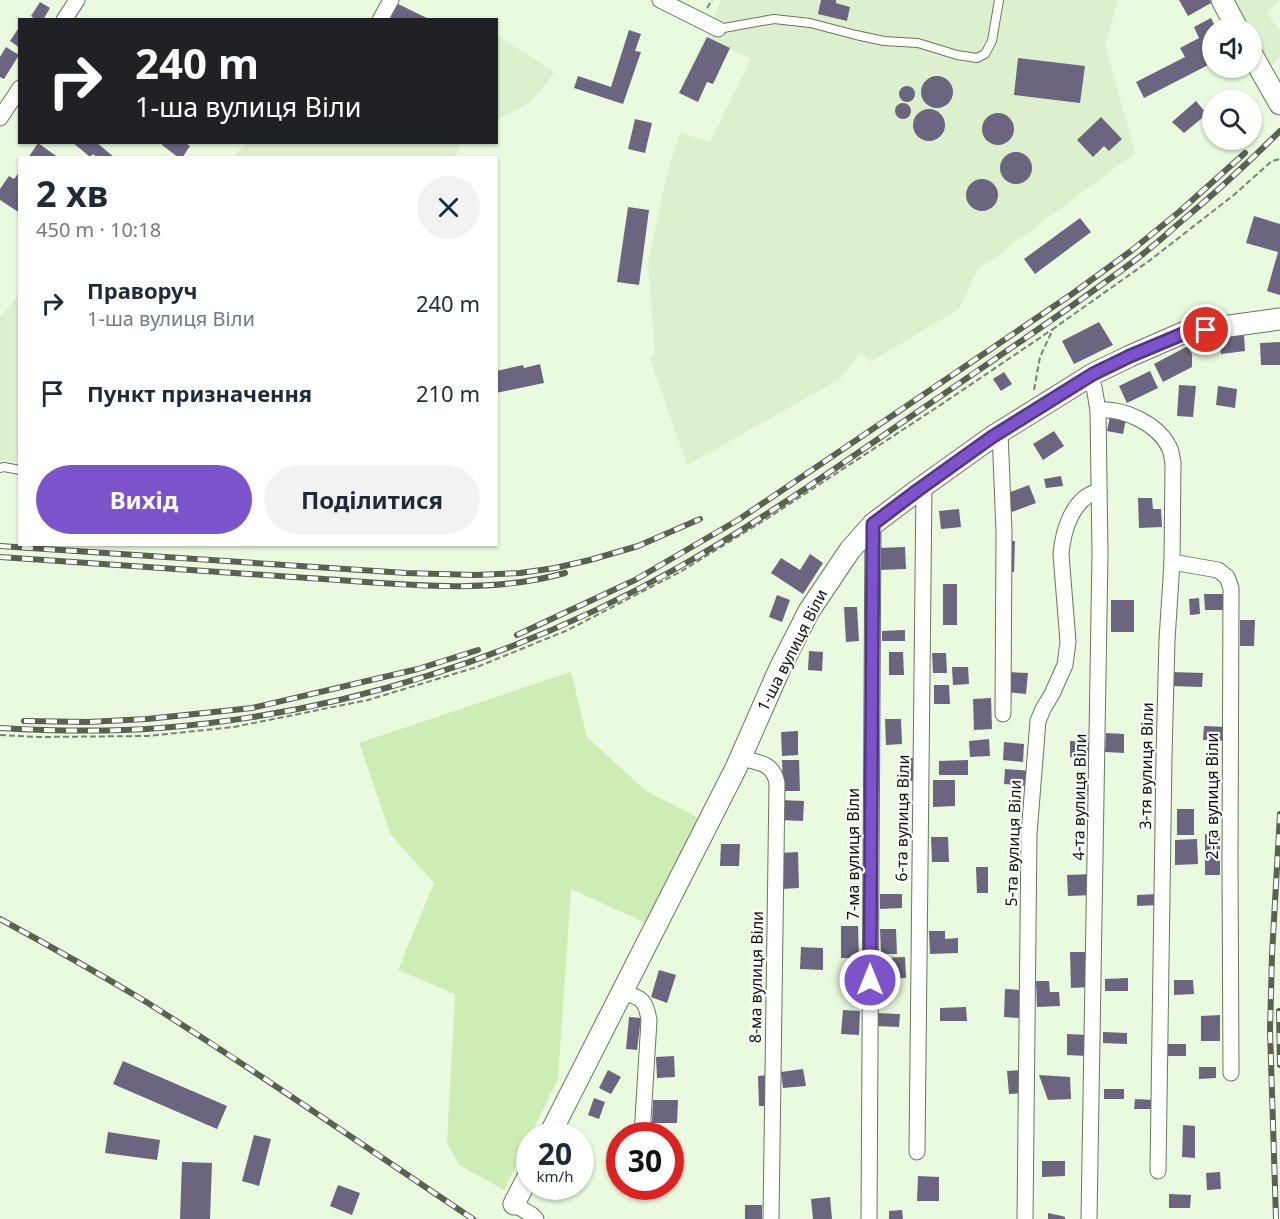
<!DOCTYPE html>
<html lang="uk">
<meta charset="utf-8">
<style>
body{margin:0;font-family:"Noto Sans",sans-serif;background:#f2f2f3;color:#1f2937;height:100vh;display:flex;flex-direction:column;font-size:22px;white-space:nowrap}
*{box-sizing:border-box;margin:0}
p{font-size:20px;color:#747a83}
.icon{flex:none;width:33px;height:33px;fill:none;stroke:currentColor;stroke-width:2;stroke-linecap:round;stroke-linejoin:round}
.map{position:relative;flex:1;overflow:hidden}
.side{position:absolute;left:18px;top:156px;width:480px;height:390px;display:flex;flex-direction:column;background:#fff;border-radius:0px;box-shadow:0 2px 4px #0004}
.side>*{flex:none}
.hud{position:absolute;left:18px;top:18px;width:480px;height:126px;border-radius:0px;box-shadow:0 2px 4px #0004;background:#202124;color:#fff;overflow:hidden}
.fabs{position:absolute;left:1202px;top:18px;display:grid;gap:12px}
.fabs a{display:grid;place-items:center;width:60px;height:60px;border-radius:50%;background:#fff;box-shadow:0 2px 4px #0004;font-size:30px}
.speed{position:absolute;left:516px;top:1122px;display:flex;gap:12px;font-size:30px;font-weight:700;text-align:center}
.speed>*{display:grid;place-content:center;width:78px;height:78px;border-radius:50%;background:#fff;box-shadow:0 2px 4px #0004;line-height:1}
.speed small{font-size:15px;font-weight:400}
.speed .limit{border:9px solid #d22;background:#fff;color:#111}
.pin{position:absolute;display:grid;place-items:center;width:51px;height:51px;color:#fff;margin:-26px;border:3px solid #fff;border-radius:50%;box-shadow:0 2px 6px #0007}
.me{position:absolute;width:66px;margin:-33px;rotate:0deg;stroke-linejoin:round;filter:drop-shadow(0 0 4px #0008)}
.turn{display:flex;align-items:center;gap:21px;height:126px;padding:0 18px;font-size:27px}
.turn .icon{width:78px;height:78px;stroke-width:2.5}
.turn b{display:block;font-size:42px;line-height:51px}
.round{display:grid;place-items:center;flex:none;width:63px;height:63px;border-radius:32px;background:#f2f2f3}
.overview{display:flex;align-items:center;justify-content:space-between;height:102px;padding:0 18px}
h1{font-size:36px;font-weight:700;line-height:45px}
.primary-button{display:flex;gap:12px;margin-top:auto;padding:12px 18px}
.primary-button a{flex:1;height:69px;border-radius:36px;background:#7d53cc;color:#fff;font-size:24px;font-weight:700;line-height:69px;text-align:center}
.primary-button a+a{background:#f2f2f3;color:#1f2937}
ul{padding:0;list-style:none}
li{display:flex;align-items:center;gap:18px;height:90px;padding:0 18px}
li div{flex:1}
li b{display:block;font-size:22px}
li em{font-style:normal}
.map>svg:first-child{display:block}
.built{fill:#ddf0cd}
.green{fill:#ceedb5}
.building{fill:#6b657f}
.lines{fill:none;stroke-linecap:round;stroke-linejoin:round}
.lane-casing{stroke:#68765d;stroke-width:10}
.street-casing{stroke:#68765d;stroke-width:17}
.secondary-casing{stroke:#68765d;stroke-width:23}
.path{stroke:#788370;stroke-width:2;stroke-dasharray:6 3;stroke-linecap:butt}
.lane{stroke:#fff;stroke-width:8}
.street{stroke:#fff;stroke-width:15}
.secondary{stroke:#fff;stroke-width:21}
.rail-casing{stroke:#586152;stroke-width:6}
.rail{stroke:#fff;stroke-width:4;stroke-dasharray:11;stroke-linecap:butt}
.route-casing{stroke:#513685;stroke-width:15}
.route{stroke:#7d53cc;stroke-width:10}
.labels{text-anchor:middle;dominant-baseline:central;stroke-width:4.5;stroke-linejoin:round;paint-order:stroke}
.street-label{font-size:16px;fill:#0b1007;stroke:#fff}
</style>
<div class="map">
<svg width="1280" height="1219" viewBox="0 0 1280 1219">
<rect width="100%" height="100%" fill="#eafade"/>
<g class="built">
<path d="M721,0h397l-13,45 30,108 -158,118 -18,38 -89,53 -9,-10 -21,27 -153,86 -37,-106 5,-9 -7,-87 19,-89 13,-41 30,9 41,-83 -44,-22z"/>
<path d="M1231,0h49l-13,13 13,18v26l-9,9 -20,-31v-7h-4z"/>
<path d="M497,36l58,36 -24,30 -34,18z"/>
<path d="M247,143v-1l213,1 -5,14h-223z"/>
<path d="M19,295v167l-19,-2v-143z"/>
</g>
<path class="green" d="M571,672l16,65 59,54 53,27 -53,105 -75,-34 -13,190 -54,111 -45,-25 -12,-22 8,-149 -57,-24 36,-87 -43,-48 -32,-92z"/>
<g class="building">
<path d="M821,0h15v3l14,4 -3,14 -29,-7z"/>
<path d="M1179,0h31l1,3 -23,13z"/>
<path d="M40,2l10,6 -7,12h-7l-5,-4z"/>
<path d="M396,3l35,17h-43z"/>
<path d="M1211,18l5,10h-4v7l-6,3 6,12v13l-68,35 -8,-16 49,-25 -5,-9 19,-10 -5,-11z"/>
<path d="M20,26v22l-10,-7z"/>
<path d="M629,30l12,4 -6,17 6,1 -18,52 -49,-16 4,-12 33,11z"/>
<path d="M707,37l23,11 -17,36 -6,-2 -9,20 -19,-9z"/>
<path d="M6,47l13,8 -15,24 -4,-2v-20z"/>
<path d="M1018,58l67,8 -5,37 -66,-8z"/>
<circle cx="937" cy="92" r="16"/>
<circle cx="907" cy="94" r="8"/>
<path d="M1196,101l11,13 -23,19 -12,-11z"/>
<circle cx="903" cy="111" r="8"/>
<circle cx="929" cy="125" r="16"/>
<circle cx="998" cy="129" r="16"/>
<path d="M1101,117l21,22 -13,12 -5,-5 -11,11 -16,-17z"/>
<path d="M635,119l17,4 -7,30 -17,-4z"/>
<path d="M72,142h24l19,16h-17l-5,-4 -3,3z"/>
<path d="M163,142h21l6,4 -8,12h-3l-17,-13z"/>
<path d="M38,143l21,15h-31z"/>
<circle cx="1016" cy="168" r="16"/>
<path d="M20,171v42l-20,-13v-11l9,-13 5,3z"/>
<circle cx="982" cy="195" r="16"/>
<path d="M628,207l21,3 -10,75 -22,-3z"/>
<path d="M1254,216l26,8v71l-13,-4 11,-39 -32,-9z"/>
<path d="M1080,218l11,14 -56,42 -11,-15z"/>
<path d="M1099,322l14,23 -39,19 -12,-23z"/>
<path d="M1244,335l1,16 -24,3 -2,-17z"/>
<path d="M1280,342v23h-19l-1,-22z"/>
<path d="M1188,346l4,8v13l-29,15 -9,-18z"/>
<path d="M540,364l4,19 -48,10v-22l27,-6 1,3z"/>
<path d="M1150,371l8,17 -31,15 -8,-17z"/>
<path d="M1004,372l8,12 -11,7 -8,-12z"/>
<path d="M1179,385l17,1 -3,31 -16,-1z"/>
<path d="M1218,386l19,3 -2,19 -19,-3z"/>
<path d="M1110,416l16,3 -3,15 -16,-3z"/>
<path d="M1054,431l10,15 -21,14 -10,-16z"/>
<path d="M1061,476l2,10 -17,2 -2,-9z"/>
<path d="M1029,485l7,18 -24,9 -7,-18z"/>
<path d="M1138,498h14l1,11h8l1,18 -23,1z"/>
<path d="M959,509l2,18 -20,2 -2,-18z"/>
<path d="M1006,541h9l-1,31 -10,-1z"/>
<path d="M905,547l1,22 -28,1 -1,-22z"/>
<path d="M810,554l13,9 -20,31 -32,-21 10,-15 19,12z"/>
<rect x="943" y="584" width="14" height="41"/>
<path d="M1204,594h21v16h-20z"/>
<path d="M777,595l13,5 -8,22 -13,-5z"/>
<path d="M1199,598l1,16 -10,1 -1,-16z"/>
<rect x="1111" y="600" width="23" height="32"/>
<path d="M844,607h13l2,34 -13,1z"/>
<path d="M1240,620h15l-1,26h-14z"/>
<path d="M905,630v11h-23v-10z"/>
<path d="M809,651l14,1 -1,19 -14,-1z"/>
<path d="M889,652h14l1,23h-15z"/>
<path d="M932,653h14l1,20h-14z"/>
<path d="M952,667h16l1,17 -16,1z"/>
<path d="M1007,672l21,1 -2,21 -20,-2z"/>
<path d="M1172,672l31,1 -1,14 -31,-1z"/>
<path d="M934,685h15l1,19h-16z"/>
<path d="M991,698l1,31 -18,1 -1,-31z"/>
<path d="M885,719h16l1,25 -16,1z"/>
<path d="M1204,726l22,1 -1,14 -22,-1z"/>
<path d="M798,731v24l-16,1 -1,-24z"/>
<path d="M1106,733l18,1v19l-19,-1z"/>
<path d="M989,739l1,17 -20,1 -1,-16z"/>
<path d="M1070,741l25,1v15h-25z"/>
<path d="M1004,742l20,2 -1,18 -20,-2z"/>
<rect x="901" y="758" width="17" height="23"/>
<path d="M782,760h17l1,31h-17z"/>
<path d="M968,760v15h-29v-14z"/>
<path d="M1005,769l27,2 -1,15 -27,-2z"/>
<path d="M933,780h22v26l-22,1z"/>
<path d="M1076,782l19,1v12l-19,-1z"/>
<path d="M781,800l23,1 -1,20 -22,-1z"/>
<rect x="1177" y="809" width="17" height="26"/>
<rect x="1205" y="834" width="15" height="41"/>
<path d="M931,837h17l1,25h-17z"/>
<path d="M1197,839l1,25 -23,1v-25z"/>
<path d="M721,844h19l-1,22h-19z"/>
<path d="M798,852l1,36 -18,1 -1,-36z"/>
<path d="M976,867h12v26h-11z"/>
<path d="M1093,874l1,21 -26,1 -1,-21z"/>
<path d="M880,894h22v14l-22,1z"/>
<path d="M1158,894v11l-21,1v-11z"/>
<path d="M841,926h17l1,32h-18z"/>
<path d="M880,929h16l1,25h-16z"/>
<path d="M929,931h16v8l13,-1v15l-28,1z"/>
<path d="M801,947l22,1v22l-23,-1z"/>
<path d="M1070,952h19l1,35 -19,1z"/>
<path d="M905,957l1,21 -23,1 -1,-21z"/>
<path d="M659,970l17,5 -9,28 -16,-6z"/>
<path d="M1128,978v13h-23v-12z"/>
<path d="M1174,980h19l1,14 -20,1z"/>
<path d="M1036,981h13l1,11h9l1,14 -23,1z"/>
<path d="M1005,989l16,1 -2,28 -15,-1z"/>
<path d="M966,1007l1,14h-27v-13z"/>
<path d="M843,1010l17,1 -1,24 -18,-1z"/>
<path d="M876,1013l24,1 -1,13 -24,-1z"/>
<path d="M1220,1015v26h-19v-25z"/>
<path d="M629,1017l12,1 -4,32 -11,-1z"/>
<path d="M1103,1032l24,1v11l-24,-1z"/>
<path d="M1067,1034l21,1v21l-21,-1z"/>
<rect x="1168" y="1044" width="18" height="12"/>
<path d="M674,1056l1,21 -18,1 -1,-21z"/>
<path d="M123,1061l104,45 -10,23 -104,-45z"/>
<path d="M1199,1067h17v11l-17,1z"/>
<path d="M803,1069l3,17 -23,2 -2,-16z"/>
<path d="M608,1070l13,7 -10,17 -12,-6z"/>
<path d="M1023,1070l1,23 -15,1 -2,-23z"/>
<path d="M768,1075l1,31h-10l-1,-30z"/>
<path d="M1039,1075l31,2 1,22 -23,1z"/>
<rect x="1104" y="1089" width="20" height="10"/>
<path d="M594,1098l11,4 -6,17 -11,-4z"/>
<path d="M1135,1099l21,1v9h-22z"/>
<path d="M653,1100h25l-1,23h-25z"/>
<path d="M1183,1125l12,1v32l-13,-1z"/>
<path d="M108,1132l52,8 -3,20 -52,-7z"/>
<path d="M254,1135l17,4 -12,47 -17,-5z"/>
<path d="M1042,1161h23v15l-23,1z"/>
<path d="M182,1162l30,1 -2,56h-30z"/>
<path d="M1220,1172l1,17 -14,1 -1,-17z"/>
<path d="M918,1176l21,1v24h-22z"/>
<path d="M338,1185l22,8 -8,22 -22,-9z"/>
<path d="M1169,1194l22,1 -1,13h-21z"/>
<path d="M830,1197l2,22h-19l-2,-20z"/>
<rect x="745" y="1205" width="17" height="14"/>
<path d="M902,1210l1,9h-14v-8z"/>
<path d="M1048,1213l14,3 3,1v2h-17z"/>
</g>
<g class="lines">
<g class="lane-casing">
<g id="lane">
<path d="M718,29l56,-10 36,4 46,12 28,6 34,2 39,12 20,3 8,-4 7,-13 7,-41"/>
<path d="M0,468l4,-1 16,3"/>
</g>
</g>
<g class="street-casing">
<g id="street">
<path d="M660,0l58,29"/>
<path d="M64,20l13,-20"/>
<path d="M380,20l11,-20"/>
<path d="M0,118l20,-30"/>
<path d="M1084,380l10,7 4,23 2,144 -11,665"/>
<path d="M1098,410c26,-2 61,14 72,39 2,5 2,10 3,14l-1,99 -5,78 -3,116 -6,415"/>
<path d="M1000,432l4,100 -1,182"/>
<path d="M1172,562l46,8 9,7 4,11 -1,272 1,213"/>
<path d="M741,758c17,5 32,4 36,25l-6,436"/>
<path d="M623,993c19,4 23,8 26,27l-7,116"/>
<path d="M917,1152l7,-667"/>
<path d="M514,1204l18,11 4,4"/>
<path d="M869,1219l4,-695"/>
<path d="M1025,1219l4,-385 9,-113 5,-12 9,-15 13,-29 3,-23 -7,-88c2,-24 12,-57 38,-63"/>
</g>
</g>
<g class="secondary-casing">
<g id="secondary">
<path d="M1222,0l15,28"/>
<path d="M1251,53l29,51"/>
<path d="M549,1136l187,-368 44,-100 29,-57 41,-61 23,-26 45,-34 74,-53 101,-63 37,-18 55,-24 95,-13"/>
<path d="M514,1204l16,-31"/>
</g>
</g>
<g class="path">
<path d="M707,8l5,-8"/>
<path d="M1034,390l6,-33 13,-28 96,-68 86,-67 37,-33 8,-2"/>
<path d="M0,735l39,2 109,-1 86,-9 134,-27 109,-33 91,-37 112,-58 88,-54 168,-110 117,-79"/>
</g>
<use href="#lane" class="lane"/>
<use href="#street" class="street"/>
<use href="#secondary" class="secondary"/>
<g class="rail-casing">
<g id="rail">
<path d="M0,546l406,27 70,2 44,-2 35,-5 35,-8 48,-14 62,-27"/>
<path d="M0,557c103,7 205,14 308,21 84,5 176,18 257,-5"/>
<path d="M517,635l118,-55 103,-60 334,-226 59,-43 48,-39 66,-59"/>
<path d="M24,721l64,1 59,-3 105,-11 166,-39 60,-19"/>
<path d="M0,728c53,3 107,4 160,0 181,-14 361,-72 519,-161 89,-50 172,-110 256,-167 68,-47 138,-93 203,-142 14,-11 27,-22 39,-33 36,-30 70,-61 103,-94"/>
<path d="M0,919c48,26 96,53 143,81 112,70 221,146 330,219"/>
<path d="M1279,1011l1,54"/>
<path d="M1276,1219l-6,-189 2,-75 8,-141"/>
</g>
</g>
<use href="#rail" class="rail"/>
</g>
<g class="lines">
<g class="route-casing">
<path id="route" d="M870,980l3,-456 45,-34 74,-53 101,-63 37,-18 55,-23 21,-3"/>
</g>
<use href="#route" class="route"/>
</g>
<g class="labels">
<g class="street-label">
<text transform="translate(792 650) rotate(-63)">1-ша вулиця Віли</text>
<text transform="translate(1146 766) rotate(-89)">3-тя вулиця Віли</text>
<text transform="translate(1212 796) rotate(-90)">2-га вулиця Віли</text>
<text transform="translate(1079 797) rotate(-89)">4-та вулиця Віли</text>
<text transform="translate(902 818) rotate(-89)">6-та вулиця Віли</text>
<text transform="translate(1013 843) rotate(-88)">5-та вулиця Віли</text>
<text transform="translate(853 854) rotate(-90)">7-ма вулиця Віли</text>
<text transform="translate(756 977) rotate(-89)">8-ма вулиця Віли</text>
</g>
</g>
</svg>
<div class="fabs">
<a><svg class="icon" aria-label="sound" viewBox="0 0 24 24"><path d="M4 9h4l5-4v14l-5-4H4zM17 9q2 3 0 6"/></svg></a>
<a><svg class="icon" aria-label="search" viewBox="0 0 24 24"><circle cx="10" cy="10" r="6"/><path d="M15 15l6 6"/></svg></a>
</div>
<div class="speed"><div>20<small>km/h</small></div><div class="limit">30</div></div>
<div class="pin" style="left:1206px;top:330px;background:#d93025"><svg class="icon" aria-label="arrive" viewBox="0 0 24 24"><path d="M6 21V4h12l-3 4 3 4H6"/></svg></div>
<svg class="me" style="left:870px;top:980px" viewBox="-20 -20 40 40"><circle r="17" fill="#7d53cc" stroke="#fff" stroke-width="3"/><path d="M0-11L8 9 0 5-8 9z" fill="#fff"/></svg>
<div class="hud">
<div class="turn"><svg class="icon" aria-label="right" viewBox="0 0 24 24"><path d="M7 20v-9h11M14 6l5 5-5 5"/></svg><div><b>240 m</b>1-ша вулиця Віли</div></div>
</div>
<section class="side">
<div class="overview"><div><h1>2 хв</h1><p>450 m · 10:18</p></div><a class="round"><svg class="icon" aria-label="close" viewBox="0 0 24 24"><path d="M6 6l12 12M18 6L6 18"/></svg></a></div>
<ul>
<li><svg class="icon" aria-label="right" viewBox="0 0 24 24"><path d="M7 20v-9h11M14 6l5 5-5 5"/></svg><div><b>Праворуч</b><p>1-ша вулиця Віли</p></div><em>240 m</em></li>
<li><svg class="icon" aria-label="arrive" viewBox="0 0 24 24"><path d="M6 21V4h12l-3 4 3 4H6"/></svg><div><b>Пункт призначення</b></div><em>210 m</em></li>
</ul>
<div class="primary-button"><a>Вихід</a><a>Поділитися</a></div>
</section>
</div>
